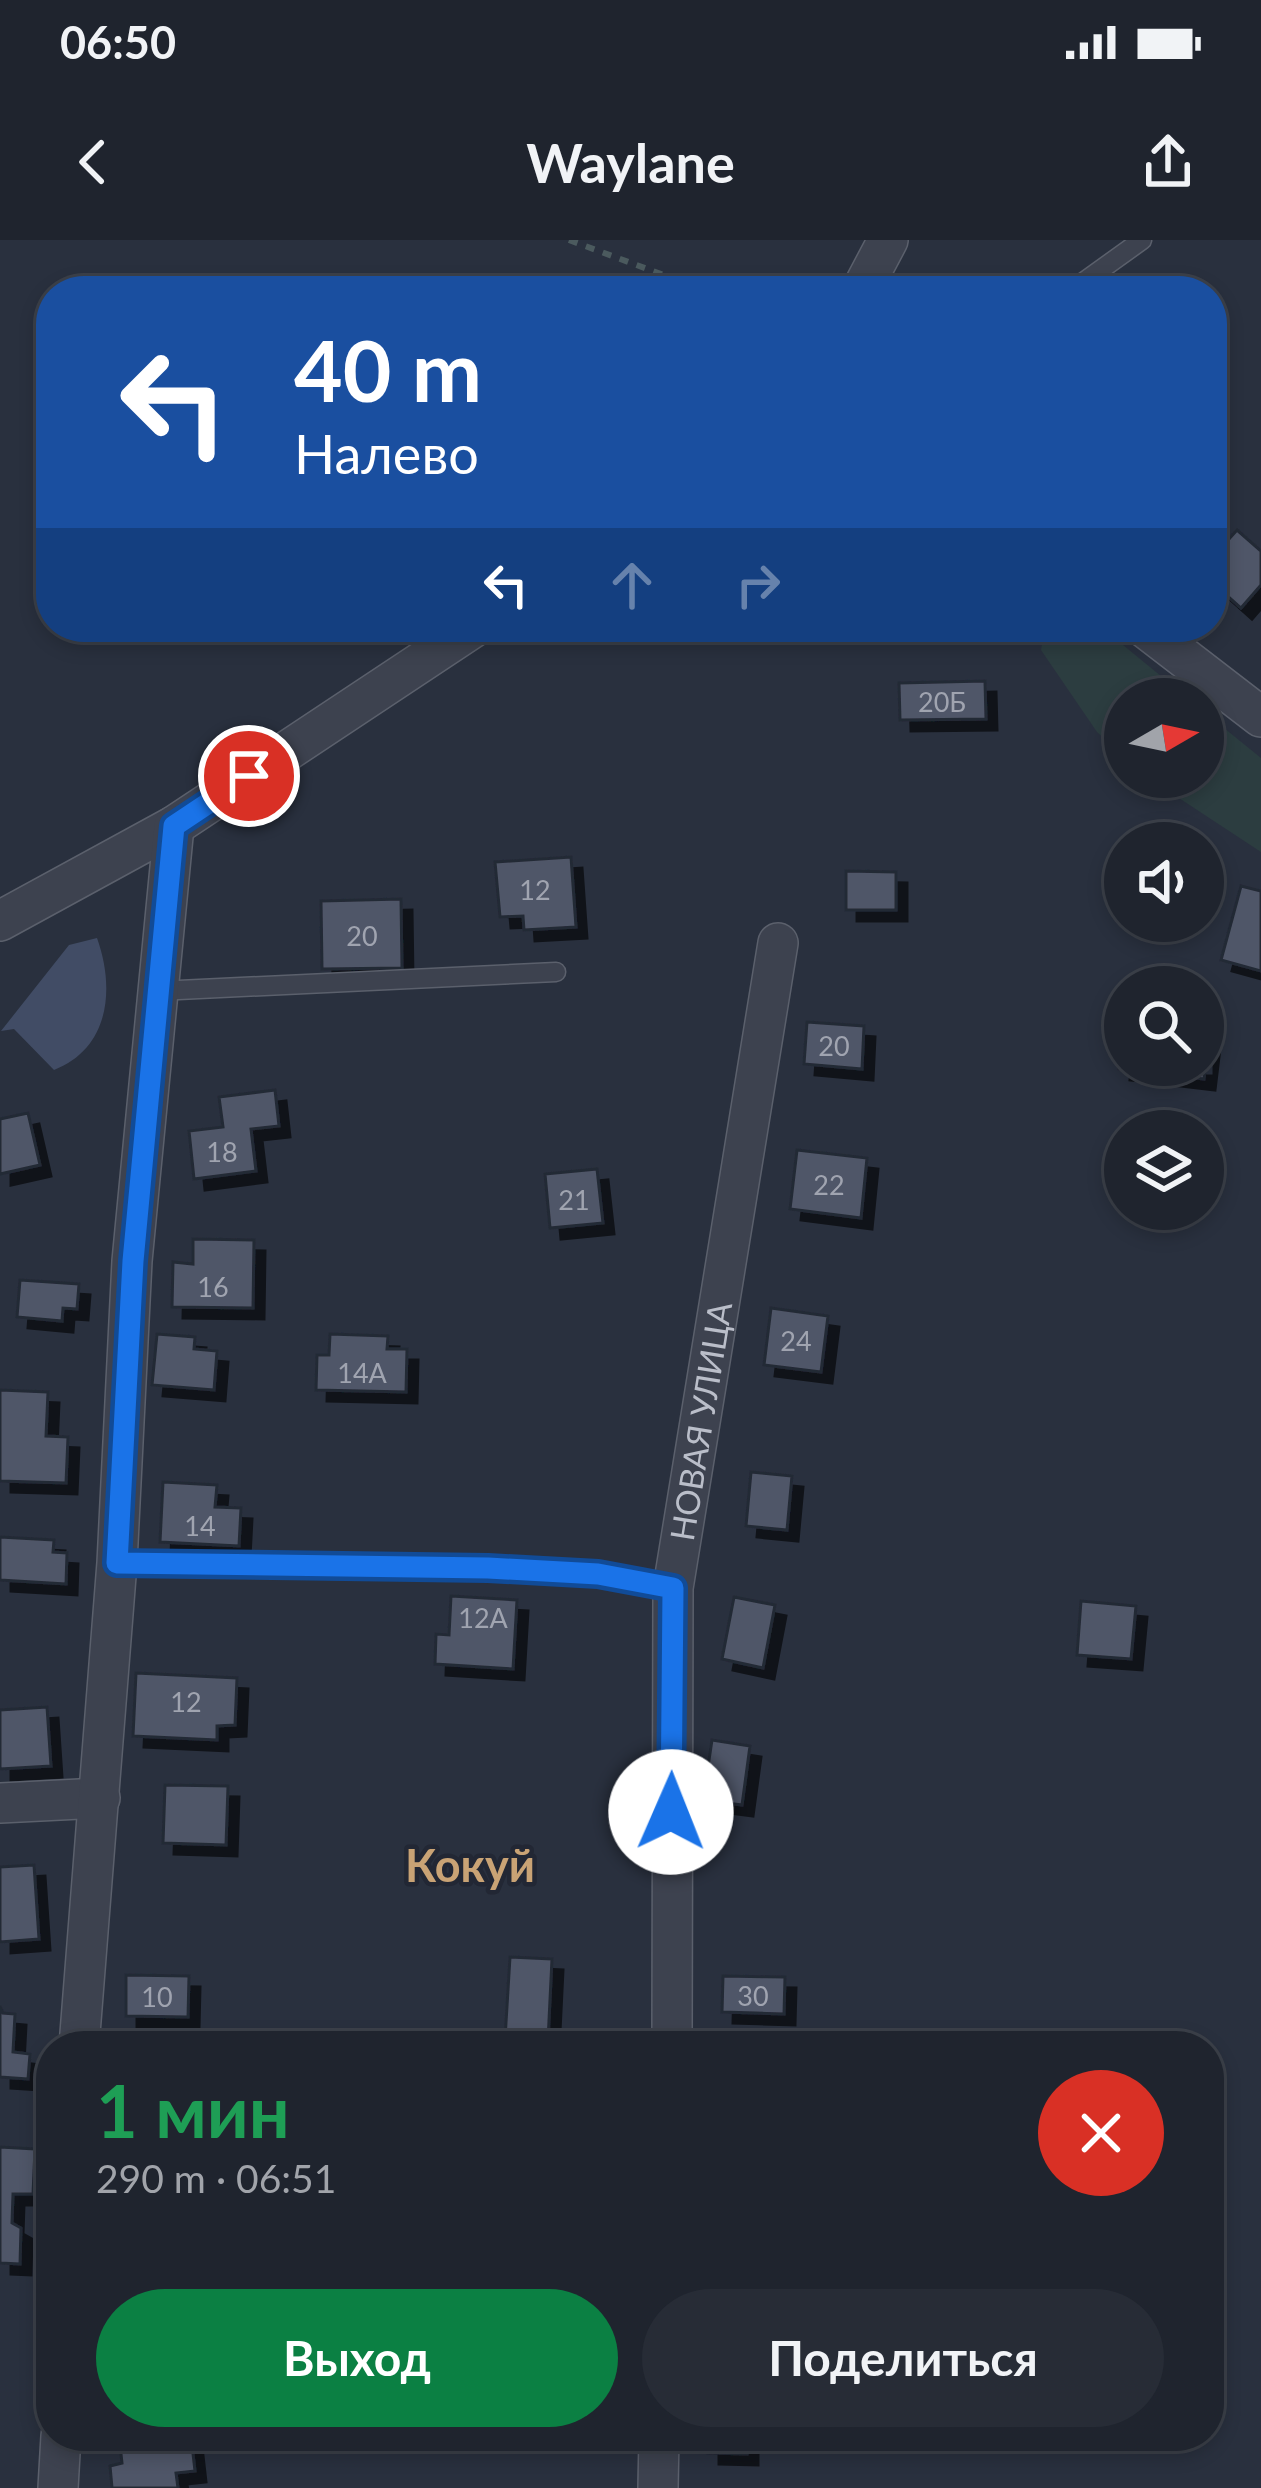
<!DOCTYPE html>
<html lang="ru">
<meta charset="utf-8">
<style>
body{margin:0;font-family:Lato,sans-serif;background:#272c36;color:#f1f3f6;height:100vh;display:flex;flex-direction:column;font-size:45px;white-space:nowrap}
*{box-sizing:border-box;margin:0}
p{font-size:39px;color:#a1a4aa}
.icon{flex:none;width:66px;height:66px;fill:none;stroke:currentColor;stroke-width:2;stroke-linecap:round;stroke-linejoin:round}
.map{position:relative;flex:1;overflow:hidden}
.sheet{position:absolute;left:36px;top:1791px;width:1188px;height:420px;display:flex;flex-direction:column;background:#1f242e;border-radius:48px;box-shadow:0 6px 18px #0003,0 0 0 3px #3c414a}
.sheet>*{flex:none}
.hud{position:absolute;left:36px;top:36px;width:1191px;height:366px;border-radius:48px;box-shadow:0 6px 18px #0003,0 0 0 3px #3c414a;background:#1a4fa0;color:#fff;overflow:hidden}
.needle{width:78px;rotate:81deg}
.tools{position:absolute;left:1104px;top:438px;display:grid;gap:24px}
.tools a{display:grid;place-items:center;width:120px;height:120px;border-radius:50%;background:#1f242e;box-shadow:0 6px 18px #0003,0 0 0 3px #3c414a;font-size:60px}
.pin{position:absolute;display:grid;place-items:center;width:102px;height:102px;color:#fff;margin:-51px;border:6px solid #fff;border-radius:50%;box-shadow:0 3px 12px #0007}
.me{position:absolute;width:132px;margin:-66px;rotate:1deg;stroke-linejoin:round;filter:drop-shadow(0 0 9px #0008)}
.turn{display:flex;align-items:center;gap:42px;height:252px;padding:0 60px;font-size:54px}
.turn .icon{width:156px;height:156px;stroke-width:2.5}
.turn b{display:block;font-size:84px;line-height:102px}
.lanes{display:flex;align-items:center;height:114px;padding:0 60px;background:#0003;justify-content:center;gap:60px;direction:ltr}
.lanes .off{opacity:.35}
.round{display:grid;place-items:center;flex:none;width:126px;height:126px;border-radius:63px;background:#272c36}
.summary{display:flex;align-items:center;justify-content:space-between;height:204px;padding:0 60px}
h1{font-size:72px;font-weight:700;line-height:90px;color:#1e9e55}
.cta{display:flex;gap:24px;margin-top:auto;padding:24px 60px}
.cta a{flex:1;height:138px;border-radius:72px;background:#0b8043;color:#fff;font-size:48px;font-weight:700;line-height:138px;text-align:center}
.cta a+a{background:#272c36;color:#f1f3f6}
.status{display:flex;justify-content:space-between;align-items:center;height:84px;padding:0 60px;background:#1f242e;direction:ltr}
.status svg{height:33px;fill:currentColor}
header{display:flex;justify-content:space-between;align-items:center;height:156px;padding:0 60px;background:#1f242e;font-size:54px;font-weight:700}
.map>svg:first-child{display:block}
.green{fill:#2c3d40}
.water{fill:#414c65}
.building{fill:#505767;stroke:#242936;stroke-width:3;filter:url(#shadow)}
.lines{fill:none;stroke-linecap:round;stroke-linejoin:round}
.lane-casing{stroke:#5b606c;stroke-width:21}
.street-casing{stroke:#5b606c;stroke-width:42}
.path{stroke:#4b5a5e;stroke-width:6;stroke-dasharray:9 9;stroke-linecap:butt}
.lane{stroke:#3d424f;stroke-width:18}
.street{stroke:#3d424f;stroke-width:39}
.route-casing{stroke:#114b97;stroke-width:30}
.route{stroke:#1a73e8;stroke-width:21}
.labels{text-anchor:middle;dominant-baseline:central;stroke-width:9;stroke-linejoin:round;paint-order:stroke}
.number-label{font-size:27px;fill:#a0a4b0}
.street-label{font-size:33px;fill:#babec9;stroke:#222734}
.district-label{font-size:45px;font-weight:bold;fill:#c9a375;stroke:#222734}
</style>
<div class="status"><b>06:50</b><svg viewBox="0 0 49 12"><path d="M0 12V9h3v3zM5 12V6h3v6zM10 12V3h3v9zM15 12V0h3v12zM26 1h20v11H26zM47 4h2v5h-2z"/></svg></div>
<header><svg class="icon" aria-label="back" viewBox="0 0 24 24"><path d="M15 5l-7 7 7 7"/></svg>Waylane<svg class="icon" aria-label="share" viewBox="0 0 24 24"><path d="M12 15V3M7 8l5-5 5 5M5 13v7h14v-7"/></svg></header>
<div class="map">
<svg width="1261" height="2248" viewBox="0 0 1261 2248">
<defs>
<filter id="shadow"><feDropShadow dx="11" dy="11" stdDeviation="0" flood-color="#0009"/></filter>
</defs>
<rect width="100%" height="100%" fill="#29303e"/>
<g class="green">
<path d="M1045,387h56l88,72h-64v59l-28,-26 -56,-82z"/>
<path d="M1203,471l58,47v94l-114,-75h56z"/>
</g>
<path class="water" d="M97,698c18,50 13,110 -43,132l-40,-41 -13,2 68,-86z"/>
<g class="building">
<path d="M1237,290l24,21v34l-20,23 -29,-26v-24z"/>
<path d="M985,441l1,38 -86,1 -1,-37z"/>
<path d="M571,617l5,70 -52,3 -1,-14 -23,1 -5,-55z"/>
<path d="M846,631l50,1v38h-50z"/>
<path d="M1241,646l20,5v80l-40,-11z"/>
<path d="M401,659l1,69 -80,1 -1,-68z"/>
<path d="M1125,780v45h78v-37l7,1 -6,50 -85,-10z"/>
<path d="M807,782l57,4 -2,43 -58,-5z"/>
<path d="M275,850l4,36 -28,3 5,42 -62,8 -5,-48 34,-4 -4,-30z"/>
<path d="M28,873l12,52 -40,9v-55z"/>
<path d="M797,910l70,8 -6,60 -71,-9z"/>
<path d="M597,929l6,54 -53,5 -5,-54z"/>
<path d="M193,999l61,1 -1,68 -81,-1 1,-45 20,2z"/>
<path d="M20,1040l59,4 -2,25 -14,-1 -1,13 -45,-4z"/>
<path d="M771,1068l57,8 -7,56 -57,-7z"/>
<path d="M157,1094l38,3 -1,12 23,2 -3,39 -62,-5z"/>
<path d="M330,1094l58,2 -1,13h20l-1,43 -90,-2 1,-35h12z"/>
<path d="M0,1150l48,2 -2,44 22,1 -2,46 -66,-2z"/>
<path d="M751,1232l41,4 -5,54 -41,-4z"/>
<path d="M163,1242l54,3 -2,22 26,1 -2,38 -79,-4z"/>
<path d="M0,1297l54,3 -1,12 14,1 -1,31 -66,-4z"/>
<path d="M451,1356l66,4 -4,69 -78,-5 1,-30 13,1z"/>
<path d="M734,1357l41,8 -12,63 -41,-9z"/>
<path d="M1081,1361l55,5 -5,53 -54,-4z"/>
<path d="M136,1433l101,5 -2,47 -18,1v14l-84,-4z"/>
<path d="M47,1467l4,59 -51,3v-59z"/>
<path d="M712,1500l38,6 -8,59 -39,-5z"/>
<path d="M165,1545l63,1 -2,59 -63,-2z"/>
<path d="M34,1625l5,74 -39,3v-75z"/>
<path d="M510,1717l42,2 -4,82 -43,-2z"/>
<path d="M126,1735l63,1 -1,41 -62,-1z"/>
<path d="M723,1736l62,1 -1,37 -62,-2z"/>
<path d="M0,1766l3,7 12,1 -2,38 17,2 -2,25 -28,-2z"/>
<path d="M0,1907l35,2 -2,45h-20l-1,29 9,5 -1,36 -20,-1z"/>
<path d="M119,2196h72l4,35 -19,2 2,15h-66l-2,-22 12,-3z"/>
<path d="M708,2196h39v18l-39,-1z"/>
</g>
<g class="lines">
<g class="lane-casing">
<g id="lane">
<path d="M1071,51l71,-51"/>
<path d="M158,751l398,-19"/>
<path d="M117,1323l290,1 162,7 104,17"/>
</g>
</g>
<g class="street-casing">
<g id="street">
<path d="M861,51l27,-51"/>
<path d="M1144,387l117,90"/>
<path d="M0,681l174,-95 300,-199"/>
<path d="M0,1563l100,-5"/>
<path d="M79,1806l38,-483 15,-302 42,-435"/>
<path id="s1" d="M672,1806l1,-458 105,-645"/>
<path d="M58,2248l3,-52"/>
<path d="M658,2248l1,-52"/>
</g>
</g>
<path class="path" d="M569,0l138,51"/>
<use href="#lane" class="lane"/>
<use href="#street" class="street"/>
</g>
<g class="lines">
<g class="route-casing">
<path id="route" d="M249,536l-75,50 -41,435 -16,302 371,5 110,6 75,14 -2,224"/>
</g>
<use href="#route" class="route"/>
</g>
<g class="labels">
<g class="number-label">
<text x="942" y="461">20Б</text>
<text x="535" y="649">12</text>
<text x="362" y="695">20</text>
<text x="834" y="805">20</text>
<text x="222" y="911">18</text>
<text x="829" y="944">22</text>
<text x="574" y="959">21</text>
<text x="213" y="1046">16</text>
<text x="796" y="1100">24</text>
<text x="362" y="1132">14А</text>
<text x="200" y="1285">14</text>
<text x="483" y="1377">12А</text>
<text x="186" y="1461">12</text>
<text x="753" y="1755">30</text>
<text x="157" y="1756">10</text>
</g>
<g class="street-label">
<text stroke="none"><textPath href="#s1" startOffset="627">НОВАЯ УЛИЦА</textPath></text>
</g>
<g class="district-label">
<text x="470" y="1625">Кокуй</text>
</g>
</g>
</svg>
<div class="tools">
<a><svg class="needle" viewBox="-14 -14 28 28"><path d="M0-13l5 13h-10z" fill="#e53935"/><path d="M0 13l5-13h-10z" fill="#a1a4aa"/></svg></a>
<a><svg class="icon" aria-label="sound" viewBox="0 0 24 24"><path d="M4 9h4l5-4v14l-5-4H4zM17 9q2 3 0 6"/></svg></a>
<a><svg class="icon" aria-label="search" viewBox="0 0 24 24"><circle cx="10" cy="10" r="6"/><path d="M15 15l6 6"/></svg></a>
<a><svg class="icon" aria-label="layers" viewBox="0 0 24 24"><path d="M12 4l9 5-9 5-9-5zM3 14l9 5 9-5"/></svg></a>
</div>
<div class="pin" style="left:249px;top:536px;background:#d93025"><svg class="icon" aria-label="arrive" viewBox="0 0 24 24"><path d="M6 21V4h12l-3 4 3 4H6"/></svg></div>
<svg class="me" style="left:671px;top:1572px" viewBox="-20 -20 40 40"><circle r="19" fill="#fff"/><path d="M0-13L10 11 0 6-10 11z" fill="#1a73e8"/></svg>
<div class="hud">
<div class="turn"><svg class="icon" aria-label="left" viewBox="0 0 24 24"><path d="M17 20v-9H6M10 6l-5 5 5 5"/></svg><div><b>40 m</b>Налево</div></div>
<div class="lanes"><svg class="icon" aria-label="left" viewBox="0 0 24 24"><path d="M17 20v-9H6M10 6l-5 5 5 5"/></svg><svg class="icon off" aria-label="ahead" viewBox="0 0 24 24"><path d="M12 20V5M6 11l6-6 6 6"/></svg><svg class="icon off" aria-label="right" viewBox="0 0 24 24"><path d="M7 20v-9h11M14 6l5 5-5 5"/></svg></div>
</div>
<section class="sheet">
<div class="summary"><div><h1>1 мин</h1><p>290 m · 06:51</p></div><a class="round" style="background:#d93025;color:#fff"><svg class="icon" aria-label="close" viewBox="0 0 24 24"><path d="M6 6l12 12M18 6L6 18"/></svg></a></div>
<div class="cta"><a>Выход</a><a>Поделиться</a></div>
</section>
</div>
